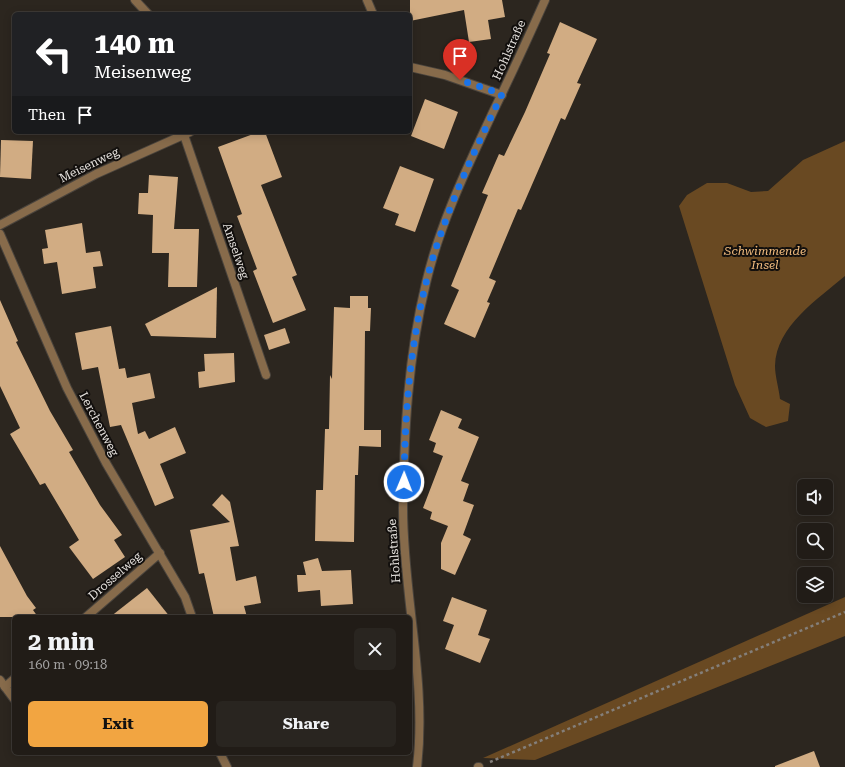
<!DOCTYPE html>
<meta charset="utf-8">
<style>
body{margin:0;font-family:"Roboto Serif",serif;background:#292520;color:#f1f3f6;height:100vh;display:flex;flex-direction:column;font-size:15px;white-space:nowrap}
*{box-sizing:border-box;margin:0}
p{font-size:13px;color:#a2a1a1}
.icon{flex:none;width:22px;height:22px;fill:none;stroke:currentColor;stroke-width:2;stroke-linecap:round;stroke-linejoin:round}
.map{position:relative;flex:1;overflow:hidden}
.sheet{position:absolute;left:12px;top:615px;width:400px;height:140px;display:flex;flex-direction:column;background:#211c17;border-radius:6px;box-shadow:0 2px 10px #0003,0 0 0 1px #3e3a36}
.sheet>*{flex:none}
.top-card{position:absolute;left:12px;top:12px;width:400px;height:122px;border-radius:6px;box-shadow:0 2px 10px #0003,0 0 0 1px #3e3a36;background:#202124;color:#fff;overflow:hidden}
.buttons{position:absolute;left:797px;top:479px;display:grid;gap:8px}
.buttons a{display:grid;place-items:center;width:36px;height:36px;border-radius:6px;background:#211c17;box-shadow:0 2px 10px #0003,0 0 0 1px #3e3a36;font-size:20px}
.pin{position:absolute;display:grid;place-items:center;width:34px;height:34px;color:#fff;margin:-41px -17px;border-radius:50% 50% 50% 0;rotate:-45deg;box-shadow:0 0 4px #0007}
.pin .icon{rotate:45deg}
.me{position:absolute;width:44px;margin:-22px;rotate:1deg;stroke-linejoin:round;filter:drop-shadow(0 0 3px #0008)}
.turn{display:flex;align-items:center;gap:14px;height:84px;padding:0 16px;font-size:18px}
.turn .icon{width:52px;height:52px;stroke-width:2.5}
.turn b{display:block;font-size:28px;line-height:34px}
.then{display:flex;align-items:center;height:38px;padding:0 16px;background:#0003;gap:8px;font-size:15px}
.round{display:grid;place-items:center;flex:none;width:42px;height:42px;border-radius:6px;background:#292520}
.overview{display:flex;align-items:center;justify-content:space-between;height:68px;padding:0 16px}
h1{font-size:24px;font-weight:700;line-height:30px}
.cta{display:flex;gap:8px;margin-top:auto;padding:8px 16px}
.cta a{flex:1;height:46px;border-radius:6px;background:#f2a541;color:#111;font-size:16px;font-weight:700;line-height:46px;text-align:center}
.cta a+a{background:#292520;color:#f1f3f6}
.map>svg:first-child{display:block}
.forest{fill:#694922}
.building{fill:#d1ac83}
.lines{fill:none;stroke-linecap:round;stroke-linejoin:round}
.service-casing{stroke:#4a443d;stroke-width:10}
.minor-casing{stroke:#4a443d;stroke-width:10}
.path{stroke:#847f7a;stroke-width:2.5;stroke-dasharray:3 3;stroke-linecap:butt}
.service{stroke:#876b4b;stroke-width:8}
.minor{stroke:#876b4b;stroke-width:8}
.route{stroke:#1a73e8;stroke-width:7;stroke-dasharray:0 12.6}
.labels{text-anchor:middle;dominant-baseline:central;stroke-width:4;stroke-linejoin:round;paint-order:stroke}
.street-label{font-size:12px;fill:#e5e1dd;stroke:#120f0d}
.park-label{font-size:12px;font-style:italic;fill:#f3bd7f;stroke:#120f0d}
</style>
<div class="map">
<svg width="845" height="767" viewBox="0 0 845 767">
<rect width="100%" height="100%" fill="#2c261f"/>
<g class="forest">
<path d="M845,141v135c-27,23 -69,50 -70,90 0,10 4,23 5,33l10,5 -2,17 -22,6 -16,-9 -15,-33 -56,-179 8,-11 20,-12h20l24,9 17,-1 35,-31z"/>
<path d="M845,597v39l-310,124 -52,-2z"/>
</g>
<g class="building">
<path d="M410,0h92l3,17 -17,3 3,19 -22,3 -5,-32 -54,11z"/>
<path d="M560,22l37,17 -20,44 4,1 -16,36 -4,-2 -40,92 -3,-1 -29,69 7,3 -9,21 3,1 -15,35 -31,-14 15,-34 -8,-4 37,-91 -6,-2 17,-39 5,2 21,-44 25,-58 -3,-1z"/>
<path d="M425,99l33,13 -14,37 -33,-13z"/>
<path d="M259,132h6l17,45 -21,8 36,90 -5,2 14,33 -33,13 -20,-52 4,-2 -20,-53 5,-2 -24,-67z"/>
<path d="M1,140l32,1 -2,38 -31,-2z"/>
<path d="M400,166l34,13 -19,53 -20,-7 4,-11 -16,-6z"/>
<path d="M149,175l29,2 -4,52h25l-2,58h-29l1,-34h-17l1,-38 -15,-1 1,-21h9z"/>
<path d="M82,223l4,30 14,-2 3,15 -10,1 3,21 -34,6 -5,-32 -13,2 -2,-15 6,-1 -3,-18z"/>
<path d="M217,287l-1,51 -65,-2 -6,-12z"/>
<path d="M350,296h18v12h3l-1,23h-5l-1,99h17v17l-22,-1 -1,29h-3l-1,67 -39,-1 1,-51h7l2,-61h4l1,-54 2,4 2,-72 16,1z"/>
<path d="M0,300l18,41 -2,1 34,69 23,39 -4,2 31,53 22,30 -8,5 11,17 -32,22 -24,-32 10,-7 -34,-57 -5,2 -30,-51 10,-6 -20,-42z"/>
<path d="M111,326l8,43 6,-1 2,10 23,-5 5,25 -23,5 6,31 7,-3 4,8 26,-12 11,26 -26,11 14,34 -19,8 -34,-81 -11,2 -12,-60 -16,3 -7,-37z"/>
<path d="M285,328l5,15 -21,7 -5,-15z"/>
<path d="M234,353l1,29 -36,6 -1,-16 7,-1 -1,-17z"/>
<path d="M441,410l21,9 -4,9 21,9 -18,44 8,3 -6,17 11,4 -11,30 8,4 -16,36 -14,-6v-26l7,-17 -18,-7 2,-7 -9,-4 20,-52 -10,-4 3,-9 -7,-3z"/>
<path d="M222,494l8,8 9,44 -9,1 6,34 20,-5 5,27 -17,3 3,11h-33l-10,-44 -5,1 -9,-44 40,-8 -18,-17z"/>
<path d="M0,546l27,50 9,12 -3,2 5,7h-38z"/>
<path d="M318,558l4,13 29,-1 2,34 -32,2 -1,-16 -22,2 -1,-17h9l-3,-13z"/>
<path d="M147,588l23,29h-60z"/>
<path d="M452,597l35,13 -9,25 12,4 -10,24 -35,-14 9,-24 -11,-4z"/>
<path d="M814,751l6,16h-45v-1z"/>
</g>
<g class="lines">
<g class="service-casing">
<path id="service" d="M478,767h1"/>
</g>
<g class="minor-casing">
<g id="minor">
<path d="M135,0l13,14"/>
<path d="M367,0l6,14"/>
<path d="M410,67l35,8 57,20"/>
<path d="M184,135l82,240"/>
<path d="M0,225l96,-51 94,-42"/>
<path d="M0,234l67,154 39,75 79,134 7,20"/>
<path d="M86,617l74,-64"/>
<path d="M0,680l14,19"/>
<path d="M5,687l9,-8"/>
<path d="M220,753l7,14"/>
<path d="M417,767c10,-86 -14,-172 -14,-259 1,-75 5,-152 23,-225 14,-60 41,-115 67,-171 18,-37 35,-74 52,-112"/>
</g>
</g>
<path class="path" d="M490,762l355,-150"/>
<use href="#service" class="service"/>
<use href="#minor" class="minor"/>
</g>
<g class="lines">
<path class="route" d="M404,482c1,-85 9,-174 39,-254 16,-46 38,-90 59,-134l-42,-14"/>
</g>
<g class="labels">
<g class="street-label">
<text transform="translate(509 50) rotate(-66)">Hohlstraße</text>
<text transform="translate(89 165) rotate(-26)">Meisenweg</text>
<text transform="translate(236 251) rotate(71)">Amselweg</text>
<text transform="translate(99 424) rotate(62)">Lerchenweg</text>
<text transform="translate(394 551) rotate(-94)">Hohlstraße</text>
<text transform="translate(115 576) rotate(-41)">Drosselweg</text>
</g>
<g class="park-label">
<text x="765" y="251">Schwimmende<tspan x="765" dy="14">Insel</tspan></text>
</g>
</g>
</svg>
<div class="buttons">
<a><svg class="icon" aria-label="sound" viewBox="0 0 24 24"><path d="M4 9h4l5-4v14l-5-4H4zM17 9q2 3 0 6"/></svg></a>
<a><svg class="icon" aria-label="search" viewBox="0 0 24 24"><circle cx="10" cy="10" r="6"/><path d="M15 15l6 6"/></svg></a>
<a><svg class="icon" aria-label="layers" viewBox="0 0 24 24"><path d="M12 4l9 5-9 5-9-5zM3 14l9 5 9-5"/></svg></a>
</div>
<div class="pin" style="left:460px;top:80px;background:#d93025"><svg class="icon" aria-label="arrive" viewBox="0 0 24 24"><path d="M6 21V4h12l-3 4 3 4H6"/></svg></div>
<svg class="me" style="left:404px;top:482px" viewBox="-20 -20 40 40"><circle r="17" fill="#1a73e8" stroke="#fff" stroke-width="3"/><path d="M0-11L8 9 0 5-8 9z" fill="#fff"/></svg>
<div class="top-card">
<div class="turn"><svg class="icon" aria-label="left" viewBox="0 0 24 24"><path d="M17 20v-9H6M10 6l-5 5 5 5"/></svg><div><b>140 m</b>Meisenweg</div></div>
<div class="then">Then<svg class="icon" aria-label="arrive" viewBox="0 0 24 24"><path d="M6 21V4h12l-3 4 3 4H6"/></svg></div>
</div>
<section class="sheet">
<div class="overview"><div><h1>2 min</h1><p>160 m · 09:18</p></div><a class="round"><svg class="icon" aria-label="close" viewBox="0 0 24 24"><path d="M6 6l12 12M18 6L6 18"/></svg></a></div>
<div class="cta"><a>Exit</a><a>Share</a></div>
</section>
</div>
